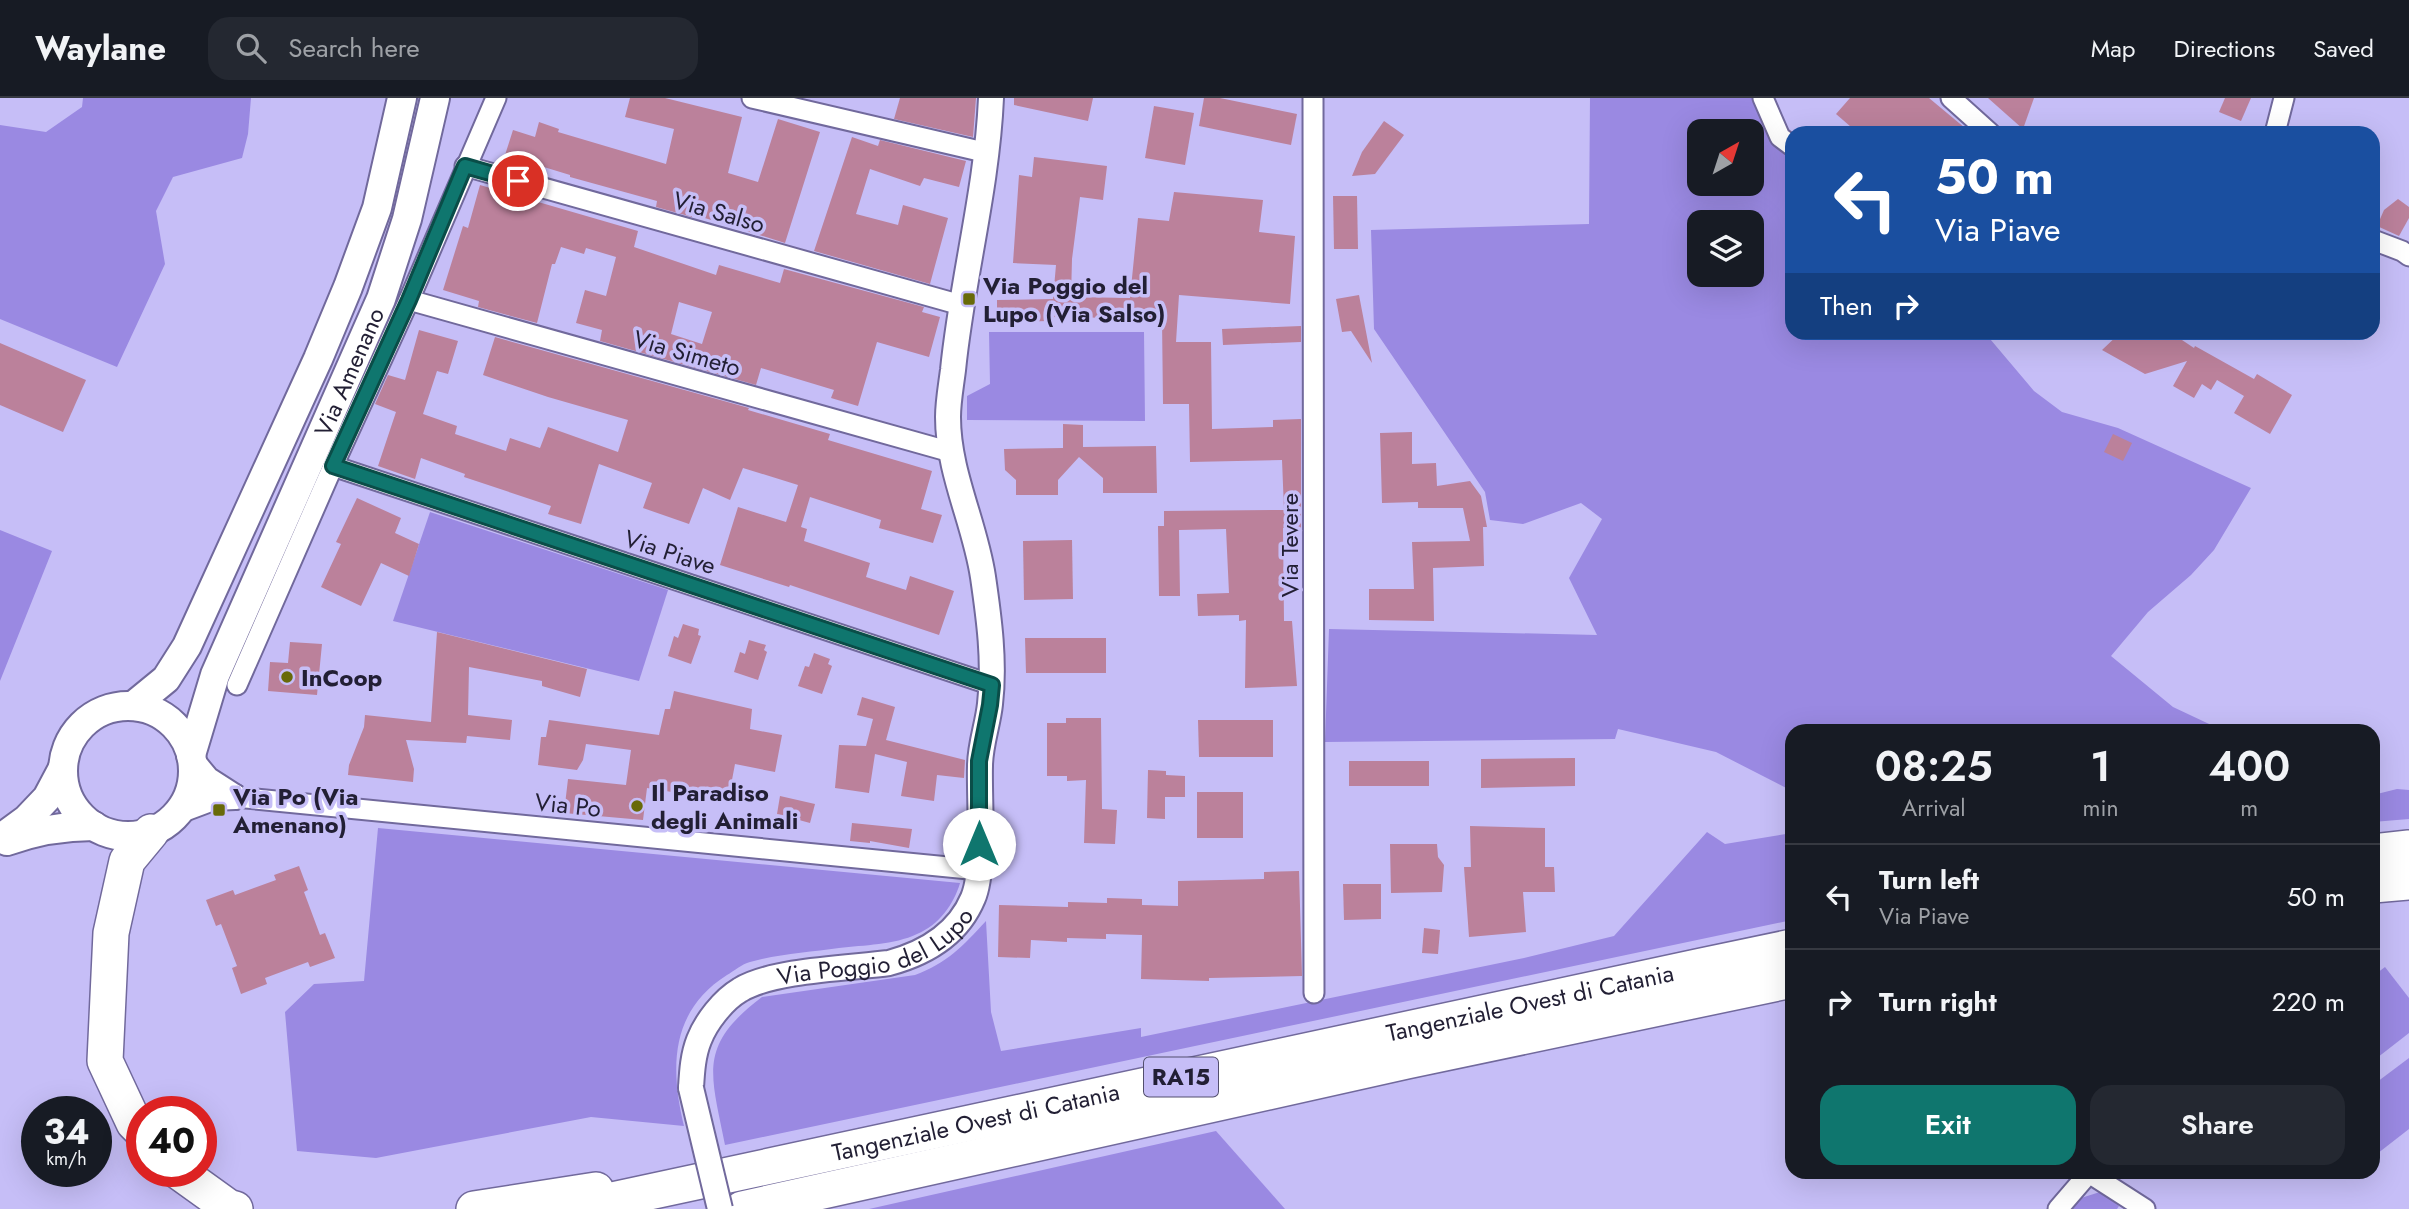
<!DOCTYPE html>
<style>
body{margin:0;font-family:Jost,sans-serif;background:#242831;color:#f1f3f6;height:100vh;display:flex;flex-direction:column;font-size:26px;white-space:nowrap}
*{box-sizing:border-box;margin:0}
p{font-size:23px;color:#9ea1a6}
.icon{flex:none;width:38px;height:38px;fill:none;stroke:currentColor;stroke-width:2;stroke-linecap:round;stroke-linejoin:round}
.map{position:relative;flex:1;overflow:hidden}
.panel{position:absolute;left:1785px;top:626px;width:595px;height:455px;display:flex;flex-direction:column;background:#171b24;border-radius:21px;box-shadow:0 7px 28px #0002}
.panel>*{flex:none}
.top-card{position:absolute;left:1785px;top:28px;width:595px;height:214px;border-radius:21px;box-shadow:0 7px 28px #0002;background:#1a4fa0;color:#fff;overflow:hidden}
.needle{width:46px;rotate:39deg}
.fabs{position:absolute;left:1687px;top:21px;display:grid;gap:14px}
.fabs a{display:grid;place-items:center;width:77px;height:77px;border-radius:14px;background:#171b24;box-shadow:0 7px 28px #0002;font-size:35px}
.speed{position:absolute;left:21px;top:998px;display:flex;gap:14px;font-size:35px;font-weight:700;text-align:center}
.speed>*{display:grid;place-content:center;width:91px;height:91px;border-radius:50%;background:#171b24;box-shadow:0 7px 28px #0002;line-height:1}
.speed small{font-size:18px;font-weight:400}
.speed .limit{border:10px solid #d22;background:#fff;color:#111}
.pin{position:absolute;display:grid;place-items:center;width:60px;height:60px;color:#fff;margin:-30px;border:4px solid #fff;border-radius:50%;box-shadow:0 2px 7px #0007}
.me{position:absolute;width:77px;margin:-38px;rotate:0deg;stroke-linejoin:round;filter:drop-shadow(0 0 5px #0008)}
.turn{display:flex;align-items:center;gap:24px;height:147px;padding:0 35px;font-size:32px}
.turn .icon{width:91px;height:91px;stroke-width:2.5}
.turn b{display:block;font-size:49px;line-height:60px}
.then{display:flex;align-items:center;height:66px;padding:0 35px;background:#0003;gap:14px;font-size:26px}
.eta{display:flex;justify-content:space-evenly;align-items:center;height:119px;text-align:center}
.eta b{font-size:42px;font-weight:600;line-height:49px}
.cta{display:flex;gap:14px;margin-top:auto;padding:14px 35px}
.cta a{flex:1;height:80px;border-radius:21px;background:#0f766e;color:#fff;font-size:28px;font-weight:600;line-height:80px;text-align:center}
.cta a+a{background:#242831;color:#f1f3f6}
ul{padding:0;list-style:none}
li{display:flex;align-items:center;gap:21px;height:105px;padding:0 35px;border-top:2px solid #363941}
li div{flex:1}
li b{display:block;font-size:26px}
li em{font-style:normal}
header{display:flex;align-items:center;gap:42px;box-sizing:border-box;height:98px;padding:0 35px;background:#171b24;border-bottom:2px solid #363941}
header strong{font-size:33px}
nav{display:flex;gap:38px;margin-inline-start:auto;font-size:24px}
.search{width:490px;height:63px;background:#242831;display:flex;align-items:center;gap:18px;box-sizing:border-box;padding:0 24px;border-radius:21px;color:#9ea1a6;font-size:26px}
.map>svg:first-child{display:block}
.green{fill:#9a89e2;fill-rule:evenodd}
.building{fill:#bb819b;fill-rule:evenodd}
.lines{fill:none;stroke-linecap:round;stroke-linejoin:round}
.minor-casing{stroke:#71699c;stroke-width:23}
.tertiary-casing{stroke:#71699c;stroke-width:28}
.secondary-casing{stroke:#71699c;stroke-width:32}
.motorway-casing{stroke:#71699c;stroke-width:38}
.minor{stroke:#fff;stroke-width:19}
.tertiary{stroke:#fff;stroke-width:24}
.secondary{stroke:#fff;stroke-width:28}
.motorway{stroke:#fff;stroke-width:35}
.tertiary-bridge-casing{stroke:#71699c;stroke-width:28;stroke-linecap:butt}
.tertiary-bridge{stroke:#fff;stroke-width:24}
.route-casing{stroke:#0a4d48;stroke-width:18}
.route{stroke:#0f766e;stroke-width:12}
.poi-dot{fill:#686a09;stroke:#c6bef7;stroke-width:2.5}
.labels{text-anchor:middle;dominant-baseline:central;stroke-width:7;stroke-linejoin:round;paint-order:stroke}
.shield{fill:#c6bef7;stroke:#534f6e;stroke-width:2}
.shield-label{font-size:23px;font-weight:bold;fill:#221f34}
.street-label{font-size:24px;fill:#221f34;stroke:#c6bef7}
.poi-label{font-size:24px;font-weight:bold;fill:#221f34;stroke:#c6bef7;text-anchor:start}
</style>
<header>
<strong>Waylane</strong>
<div class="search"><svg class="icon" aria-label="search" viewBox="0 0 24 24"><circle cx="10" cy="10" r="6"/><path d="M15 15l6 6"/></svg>Search here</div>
<nav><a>Map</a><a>Directions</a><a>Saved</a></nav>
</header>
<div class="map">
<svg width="2409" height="1111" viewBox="0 0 2409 1111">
<rect width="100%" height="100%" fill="#c6bef7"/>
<g class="green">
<path d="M83,0h168l-3,36 -6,24 -69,19 -17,34 9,53 -48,103 -117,-48v-194l46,7 36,-25z"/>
<path d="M1590,0h164c8,24 15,44 38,57v177l193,1 49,58 28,21 56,16 133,60 -37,62 -23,25 -43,37 -37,44 62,51 51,24 -432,1v59l-76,-39 -98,-23 -3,10 -290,3 4,-113 268,6 -28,-57 33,-59 -21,-16 -58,21 -33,-4 -5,-28 -111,-163 -3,-99 218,-6zM1699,33h53v53h-53zM1699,124h53v53h-53z"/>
<path d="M989,234h155l1,89 -178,-1v-24l23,-12z"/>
<path d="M430,414l238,78 -29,91 -246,-60z"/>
<path d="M0,432l52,21 -52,130z"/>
<path d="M2397,691l12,1v29l-36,3v-27z"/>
<path d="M378,730l582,55c-6,21 -21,42 -43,51 -23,11 -53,11 -78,14 -29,4 -61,6 -89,14 -8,2 -16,9 -23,13 -57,36 -57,93 -43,151l-93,-9 -215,41 -79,-7 -12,-139 29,-28 50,-3z"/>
<path d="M1707,734l18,12 67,-11v87l-1067,225c-14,-72 -28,-99 37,-148l153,-22c32,-12 48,-29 71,-54l5,91 10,39 140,-23v9l383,-79 90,-22z"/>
<path d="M2385,869l24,31v35l-36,28v-85z"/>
<path d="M2409,960v71l-36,28v-72z"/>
<path d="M1216,1033l69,78h-416z"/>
<path d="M2100,1094l19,14 -2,3h-46l10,-11z"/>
</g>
<g class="building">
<path d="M630,0h35l77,19 -14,56 30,9 20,-63 42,13 -35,111 -93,-29v3l-36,-10 1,-6 -87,-24v-2l-65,-20 8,-25 22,7 4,-15 20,7 -1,3 108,32 8,-35 -49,-12z"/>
<path d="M900,0h76l-3,39 -79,-18z"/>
<path d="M1014,0h79l-5,23 -74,-16z"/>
<path d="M1204,0h16l77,16 -6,31 -92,-19z"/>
<path d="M1850,0h79l42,35h-113l-22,-19z"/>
<path d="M1988,0h46l-11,31 -17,-15z"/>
<path d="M2225,0h26l-10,23 -22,-9z"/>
<path d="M1154,8l40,7 -9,52 -40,-7z"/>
<path d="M1384,23l20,14 -29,39 -23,2 10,-24z"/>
<path d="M852,39l26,9 2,-6 86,21 -7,26 -35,-9 -4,8 -50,-17 -14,45 42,11 5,-20 45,13 -18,66 -116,-33z"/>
<path d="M1034,59l73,9 -4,34 -23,-3 -8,62 -1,38 59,1 8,-80 31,3 5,-29 89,8 -4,32 36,4 -5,68 -111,-9 -3,47h35l1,87 61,-2v-7l28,-1v109h-18l1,93h8l5,65 -52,2 1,-68 -7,1v-6l-41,1 -1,-22 32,-1 -3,-64 -47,1 1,66h-21l-1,-70h6v-15l120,-1 -2,-50 -92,2 -1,-58h-26l-1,-85 -41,-3v2l-71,-1v4l-53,1v-22l56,-1 3,-34 -43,-2 6,-88 13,2z"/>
<path d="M480,87l158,46 -4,16 82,28 3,-10 61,18 4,-14 140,38 -2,5 18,5 -11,40 -52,-15 -19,64 -27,-8 3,-8 -73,-22 -5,17 -156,-44 2,-11 -26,-7 9,-33 21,6 10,-39 -30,-9 -2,6 -23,-7 -6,17h-3l-15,59 -59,-16 1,-6 -36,-11 20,-64 5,2zM679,204l33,10 -10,32 -31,-10z"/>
<path d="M1333,98h24l1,53h-24z"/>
<path d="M2398,101l11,8v11l-10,18 -22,-10 7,-16z"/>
<path d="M1359,197l13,68 -21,-32 -9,1 -6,-33z"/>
<path d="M1301,228v16l-78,3 -1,-16z"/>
<path d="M419,232l39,11 -10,33 -11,-3 -14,43 34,12 -2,8 51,17 4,-13 30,10 8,-21 70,25 10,-32 -80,-23 -65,-22 12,-38 254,71 -1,2 82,24 -2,6 104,31 -11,38 21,6 -9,28 -54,-15 2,-8 -71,-23 -9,30 6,2 -3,12 66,22 -4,14 40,13 4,-14 44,15 -15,44 -149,-50 -1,2 -69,-22 18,-58 48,15 12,-37 -55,-17 -13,32 -27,-12 -14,36 -46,-16 9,-25 -53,-19 -18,60 -33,-10 3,-8 -87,-29 1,-3 -44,-16 -6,21 -37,-13 18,-54 -21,-8 13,-29 17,5z"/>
<path d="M2121,234h49l24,16 1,-2 59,33 3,-5 35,21 -22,39 -36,-21 10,-17 -27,-16 -6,10 -9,-6 -8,14 -21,-12 14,-25 -42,13 -43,-24z"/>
<path d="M0,245l86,37 -23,52 -63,-27z"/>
<path d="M1063,326l20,1v22l73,-1 1,47h-54v-15l-24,-21 -21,23v15h-42v-15l-11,-10 -1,-21 59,-1z"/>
<path d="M1412,334v32l24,-1 1,23 33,-5 11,15 6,31h-4l1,39 -51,2 1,53 -65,-1v-31h45l-2,-47 58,-1 -7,-33h-45v-6l-36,1 -2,-70z"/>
<path d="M2113,336l19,9 -9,18 -19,-9z"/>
<path d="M357,400l44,20 -6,15 24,11 -10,32 -28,-13 -20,43 -40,-19 20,-43 -5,-2z"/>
<path d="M1072,442l1,59 -49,1 -1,-59z"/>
<path d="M683,526l16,5 -1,6 3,1 -10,28 -23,-8 6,-20 4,2z"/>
<path d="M437,534l150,37 -7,28 -38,-11v-5l-73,-14 -1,48 44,5 -2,20 -43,-4 -1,7 -60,-3 8,29 -1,13 -65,-7 1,-10 15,-38 1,-12 66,7z"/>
<path d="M1025,540h81v35h-80z"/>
<path d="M749,542l17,5 -2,5 3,2 -9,28 -24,-8 6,-20 5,2z"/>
<path d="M290,544l32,2 -5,51 -49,-4 2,-29 18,1z"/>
<path d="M814,555l16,6 -2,5 4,2 -10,28 -24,-8 7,-20 4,1z"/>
<path d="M674,593l78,18 -2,20 32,6 -7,37 -40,-8 -7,37 -81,-13 -4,32 -79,-7 4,-34 58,6 5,-35 -45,-6 -3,16 -6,10 -39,-5 3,-28h5l3,-17 110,15 6,-26h5z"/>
<path d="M862,599l33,10 -9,33 79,20 -1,18 -27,-3 -3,26 -33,-5 6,-34 -32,-8 -6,39 -34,-5 4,-43 27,1 7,-27 -16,-4z"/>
<path d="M1066,620h35l1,91 15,1 -2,34 -31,-1 2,-63 -19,1v-5h-20v-53h19z"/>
<path d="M1198,622h75v37h-74z"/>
<path d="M1575,660v28l-94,2v-29z"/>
<rect x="1349" y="663" width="80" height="25"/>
<path d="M1148,672l18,1v4l19,1v21h-20v22l-18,-1z"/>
<rect x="1197" y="694" width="46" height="46"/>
<path d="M780,698l35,8 -5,19 -33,-9z"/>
<path d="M852,725l60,6 -3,19 -39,-7v2l-20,-2z"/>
<path d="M1470,728l75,2v39h9l1,25h-32l3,40 -57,5 -5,-70h7z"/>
<path d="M1390,746h47l1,13 6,8 -2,27 -51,1z"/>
<path d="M299,768l9,24 -4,2 16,43 5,-2 10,25 -25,9 -2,-5 -43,16 2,6 -26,10 -9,-26 5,-2 -16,-42 -5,2 -10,-26 27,-10 2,5 41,-15 -2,-5z"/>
<path d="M1299,773l3,105 -93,2v3l-68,-2 1,-44 -36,-1v5l-39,-1v4l-36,-2 -1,18 -32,-1 1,-52 69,2v-5l39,1v-5l35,1v6l36,1v-25l86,-2v-7z"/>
<path d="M1343,786h38v35l-37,1z"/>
<path d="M1424,830l16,2 -2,24 -16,-1z"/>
</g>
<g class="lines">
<g class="minor-casing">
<g id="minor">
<path d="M752,0l236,55"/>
<path d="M1313,0l1,895"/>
<path d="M1763,0l17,39 12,9"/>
<path d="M1951,0l39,35"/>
<path d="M2275,35l9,-35"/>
<path d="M465,68l496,139"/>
<path d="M2373,142l29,11 7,5"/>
<path d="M409,202l542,152"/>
<path d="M333,368l659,219"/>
<path d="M237,587l96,-219 76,-166 87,-202"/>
<path d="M235,699l744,73"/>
<path d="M2058,1111l31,-36 56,36"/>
</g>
</g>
<g class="tertiary-casing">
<g id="tertiary">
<path d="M193,664l14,17 28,18"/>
<path d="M181,712l32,-12 22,-1"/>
<path id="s1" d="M691,990c1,-17 2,-33 8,-48 7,-18 24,-40 41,-50 32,-20 110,-22 149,-27 37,-10 69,-29 84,-65 12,-28 6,-99 7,-132 0,-21 8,-42 10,-62 5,-42 -1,-86 -7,-127 -8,-54 -35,-104 -35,-160 0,-15 3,-31 5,-47 9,-91 34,-180 38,-272"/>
</g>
</g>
<g class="secondary-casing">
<g id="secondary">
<path d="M133,608l33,-27 21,-33 131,-287 30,-72 29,-79 25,-110"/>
<circle cx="128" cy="673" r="65"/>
<path id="s2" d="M191,657l24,-80 166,-376 26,-80 28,-121"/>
<path d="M0,741l27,-20 20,-21 16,-30"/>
<path d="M7,743c28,-10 57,-15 87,-15"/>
</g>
</g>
<g class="motorway-casing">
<g id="motorway">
<path d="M2373,754l36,-4"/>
<path d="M2373,787l36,-3"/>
<path d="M142,1033l-8,-8 -29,-62 6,-128 16,-72 24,-29"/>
<path d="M178,1073l50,36 7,2"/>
<path d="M474,1111l122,-19"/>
<path id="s3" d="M570,1111c407,-87 814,-177 1222,-262"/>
<path d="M742,1111l665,-148 385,-81"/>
</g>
</g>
<use href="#minor" class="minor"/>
<use href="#tertiary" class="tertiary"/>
<use href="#secondary" class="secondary"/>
<use href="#motorway" class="motorway"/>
<g class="tertiary-bridge-casing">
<path id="tertiary-bridge" d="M691,990l29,121"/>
</g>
<use href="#tertiary-bridge" class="tertiary-bridge"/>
</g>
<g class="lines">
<g class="route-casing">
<path id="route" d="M518,83l-53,-15 -56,134 -76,166 659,219 -2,20 -11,56v83"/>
</g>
<use href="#route" class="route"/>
</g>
<g class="poi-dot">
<rect x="962" y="194" width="14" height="14" rx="3.5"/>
<circle cx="287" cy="579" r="7"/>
<circle cx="637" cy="708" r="7"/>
<rect x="212" y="705" width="14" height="14" rx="3.5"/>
</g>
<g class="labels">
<rect class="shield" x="1144" y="959.5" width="74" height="39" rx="5"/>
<g class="shield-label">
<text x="1181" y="979">RA15</text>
</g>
<g class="street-label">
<text transform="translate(719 114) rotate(16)">Via Salso</text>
<text transform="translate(687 255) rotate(16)">Via Simeto</text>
<text stroke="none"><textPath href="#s2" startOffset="415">Via Amenano</textPath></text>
<text transform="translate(1289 447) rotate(-90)">Via Tevere</text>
<text transform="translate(670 454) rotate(18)">Via Piave</text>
<text transform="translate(568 707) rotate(6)">Via Po</text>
<text stroke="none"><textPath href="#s1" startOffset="259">Via Poggio del Lupo</textPath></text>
<text stroke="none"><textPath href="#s3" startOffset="982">Tangenziale Ovest di Catania</textPath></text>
<text stroke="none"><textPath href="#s3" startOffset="415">Tangenziale Ovest di Catania</textPath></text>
</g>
<g class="poi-label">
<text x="983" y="187">Via Poggio del<tspan x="983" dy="28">Lupo (Via Salso)</tspan></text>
<text x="301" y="579">InCoop</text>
<text x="651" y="694">Il Paradiso<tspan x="651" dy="28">degli Animali</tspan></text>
<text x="233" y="698">Via Po (Via<tspan x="233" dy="28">Amenano)</tspan></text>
</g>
</g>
</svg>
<div class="fabs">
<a><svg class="needle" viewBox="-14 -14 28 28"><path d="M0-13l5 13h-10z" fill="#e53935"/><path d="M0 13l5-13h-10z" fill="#9ea1a6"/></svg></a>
<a><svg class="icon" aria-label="layers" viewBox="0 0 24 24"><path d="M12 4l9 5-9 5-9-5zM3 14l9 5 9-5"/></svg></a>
</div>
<div class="speed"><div>34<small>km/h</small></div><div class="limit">40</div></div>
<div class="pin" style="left:518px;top:83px;background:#d93025"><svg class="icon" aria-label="arrive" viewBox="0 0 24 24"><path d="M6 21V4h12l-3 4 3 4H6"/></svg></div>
<svg class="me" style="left:979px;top:746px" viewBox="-20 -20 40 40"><circle r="19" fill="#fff"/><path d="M0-13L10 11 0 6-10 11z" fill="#0f766e"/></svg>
<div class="top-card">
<div class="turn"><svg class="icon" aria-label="left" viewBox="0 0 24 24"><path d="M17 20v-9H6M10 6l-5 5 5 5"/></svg><div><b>50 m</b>Via Piave</div></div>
<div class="then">Then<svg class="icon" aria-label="right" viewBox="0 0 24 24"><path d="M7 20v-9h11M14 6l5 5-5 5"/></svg></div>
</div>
<section class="panel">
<div class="eta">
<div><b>08:25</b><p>Arrival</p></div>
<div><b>1</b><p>min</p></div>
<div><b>400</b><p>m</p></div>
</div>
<ul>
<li><svg class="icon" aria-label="left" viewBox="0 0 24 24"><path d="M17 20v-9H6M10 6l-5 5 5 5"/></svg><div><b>Turn left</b><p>Via Piave</p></div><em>50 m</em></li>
<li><svg class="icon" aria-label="right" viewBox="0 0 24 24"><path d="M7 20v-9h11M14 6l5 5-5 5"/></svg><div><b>Turn right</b></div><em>220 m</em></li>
</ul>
<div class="cta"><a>Exit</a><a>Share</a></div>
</section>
</div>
